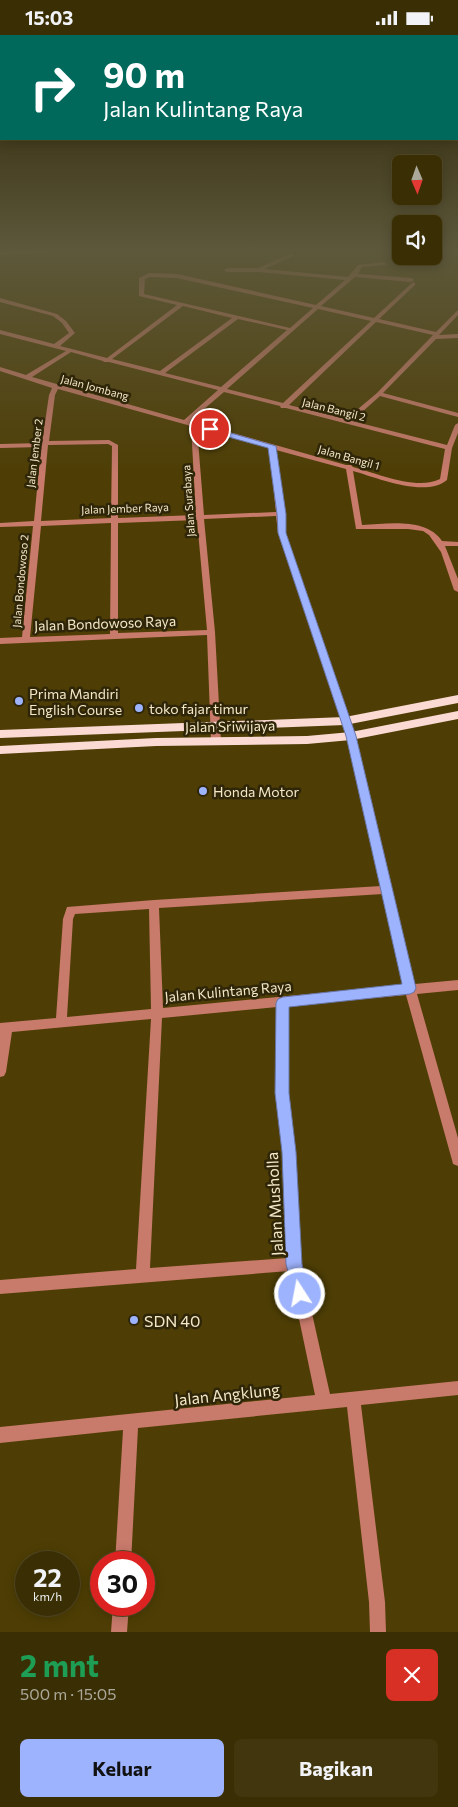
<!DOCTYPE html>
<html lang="id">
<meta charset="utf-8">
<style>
body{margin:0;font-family:Commissioner,sans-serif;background:#41360e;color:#f1f3f6;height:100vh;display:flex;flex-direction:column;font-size:19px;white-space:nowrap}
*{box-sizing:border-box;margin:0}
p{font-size:16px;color:#aba89a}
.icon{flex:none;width:28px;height:28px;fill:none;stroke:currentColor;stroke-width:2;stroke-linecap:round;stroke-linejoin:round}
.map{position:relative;height:1597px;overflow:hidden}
.panel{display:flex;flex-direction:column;background:#3a2e04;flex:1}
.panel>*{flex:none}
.guide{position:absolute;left:0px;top:0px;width:459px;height:105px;box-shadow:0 2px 12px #0003,0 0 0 1px #544a26;background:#00695c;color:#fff;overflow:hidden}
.needle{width:32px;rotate:178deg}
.buttons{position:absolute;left:392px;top:120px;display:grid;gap:10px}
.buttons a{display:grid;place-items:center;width:50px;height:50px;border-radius:8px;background:#3a2e04;box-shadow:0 2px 12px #0003,0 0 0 1px #544a26;font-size:25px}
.speed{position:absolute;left:15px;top:1516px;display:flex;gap:10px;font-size:25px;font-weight:700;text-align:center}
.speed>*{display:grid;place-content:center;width:65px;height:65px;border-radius:50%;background:#3a2e04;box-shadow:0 2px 12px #0003,0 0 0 1px #544a26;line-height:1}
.speed small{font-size:12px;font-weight:400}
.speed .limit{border:8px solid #d22;background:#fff;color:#111}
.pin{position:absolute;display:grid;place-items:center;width:42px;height:42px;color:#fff;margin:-21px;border:2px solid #fff;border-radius:50%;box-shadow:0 1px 5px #0007}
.me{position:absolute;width:55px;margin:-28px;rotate:349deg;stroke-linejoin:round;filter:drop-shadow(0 0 4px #0008)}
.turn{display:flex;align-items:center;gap:18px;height:105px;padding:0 20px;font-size:22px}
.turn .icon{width:65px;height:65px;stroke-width:2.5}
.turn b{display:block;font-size:35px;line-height:42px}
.round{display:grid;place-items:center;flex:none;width:52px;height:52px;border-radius:8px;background:#41360e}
.overview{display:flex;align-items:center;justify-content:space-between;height:85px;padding:0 20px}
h1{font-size:30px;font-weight:700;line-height:38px;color:#1e9e55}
.button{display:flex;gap:10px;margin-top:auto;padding:10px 20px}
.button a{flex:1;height:58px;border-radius:8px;background:#9eb3fd;color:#111;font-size:20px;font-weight:700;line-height:58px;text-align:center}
.button a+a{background:#41360e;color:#f1f3f6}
.status{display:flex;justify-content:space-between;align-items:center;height:35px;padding:0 25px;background:#3a2e04;direction:ltr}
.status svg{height:14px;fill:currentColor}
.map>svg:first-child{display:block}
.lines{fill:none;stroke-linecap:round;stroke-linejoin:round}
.street{fill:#c87a6b;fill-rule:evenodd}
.secondary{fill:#f5aa9b;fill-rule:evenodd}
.primary{fill:#fcdad4;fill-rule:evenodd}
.route{fill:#9eb3fd;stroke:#6774a4}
.poi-dot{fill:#9eb3fd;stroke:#2f2609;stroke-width:2}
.labels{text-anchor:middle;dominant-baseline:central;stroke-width:5;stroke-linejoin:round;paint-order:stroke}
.far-street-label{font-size:11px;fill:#f4e8c7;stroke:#2f2609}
.street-label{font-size:14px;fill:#f4e8c7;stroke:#2f2609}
.poi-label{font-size:14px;fill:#f4e8c7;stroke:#2f2609;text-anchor:start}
.near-street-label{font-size:16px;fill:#f4e8c7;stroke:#2f2609}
.near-poi-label{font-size:16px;fill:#f4e8c7;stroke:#2f2609;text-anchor:start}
</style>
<div class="status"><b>15:03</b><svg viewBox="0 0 49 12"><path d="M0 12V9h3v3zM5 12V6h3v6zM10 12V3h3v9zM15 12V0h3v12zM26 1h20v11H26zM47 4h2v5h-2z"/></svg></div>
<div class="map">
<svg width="458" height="1597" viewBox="0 0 458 1597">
<rect width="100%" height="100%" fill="#4e3e05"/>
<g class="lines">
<g class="street">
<path d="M293,217l2,3 -30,14 83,8 10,-12 26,-3 3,2 -1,1 -24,2 -4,7 53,4 3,2 -3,2 -56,-5 -34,29 53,12 39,-36 2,1v2l-36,34 57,13 22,-22v5l-19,20 19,-1v4l-22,1 -53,54 75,20v4l-78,-21 -28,25 95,24 8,-20 3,-2v10l-6,15 -5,32c-22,18 -69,-2 -94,-9l9,54c25,-1 64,-8 80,16l16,1v4h-13l13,33v13l-4,-2 -13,-38 -12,-17 -6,-4 -15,-2h-52l-10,-60 -70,-19 10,83 70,203 59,248 43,-4v10l-41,4 41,144v28l-5,-2 -1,-4 -46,-165 -117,11 -1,87 7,59 6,112 29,130 128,-13v14l-97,10 24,197 1,30h-16l-1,-30 -22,-195 -209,21 -7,135h-16l8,-133 -123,13v-16l315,-32 -26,-124 -289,23v-14l136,-11 15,-250 -139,13 -6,40 -2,4 -4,1v-54l56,-5 7,-99 4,-12 87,-7 227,-14 -35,-150 -68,-203 -2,-17 -72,3 11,113 6,110 -2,2h-6l-2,-2 -4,-107 -207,9v-6l22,-1 11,-111 -33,1v-4l34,-2 7,-74 -41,1v-4l42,-1 7,-48 3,-7 -52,-17v-4l26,8 40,-24 -66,-17v-4l54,14 15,-11 -7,-10 -9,-7 -53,-14v-4l57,16 9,7 9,12 -15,13 47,12 70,-53 -38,-9v-18l10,-5 28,1 139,31 29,-25 -86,-8h-32l-3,-2 3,-2h31zM150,242l27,1 136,30 -23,20 -146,-34 1,-15zM183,271l49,12 -72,53 -48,-12zM318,274l53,12 -88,82 -56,-14zM238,284l49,11 -66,57 -56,-14zM376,287l57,13 -56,58 -31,26 -57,-14zM71,317l32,9 1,1h5l109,28 -34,30 -152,-43zM58,354l133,37 5,89 -78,3v-73l-9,-5 -60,1 6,-46zM224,357l56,14 1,2h5l159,41 -5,30c-23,12 -64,-6 -87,-12l-2,-2h-5l-156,-44zM197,393l72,20 7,64 -72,3zM108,409l4,2 -1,72 -70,3 7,-76zM197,485l10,110 -89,3v-110zM111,488l-1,111 -80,3 11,-111zM383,859l21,91 -241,23 -4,-100zM149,874l2,100 -84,8 6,-98 2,-5zM277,972l-1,86 7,59 4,106 -137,10 12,-250z"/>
<path d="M113,1570h16l-2,27h-16z"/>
</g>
<path class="secondary" d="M0,216h48l-3,2 -45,2z"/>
<g class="primary">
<path d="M458,660v8l-113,22 -345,13v-8l345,-13z"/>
<path d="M458,676v8l-107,21 -44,4 -151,2 -156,8v-8l156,-8 151,-2 44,-4z"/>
</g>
</g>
<linearGradient id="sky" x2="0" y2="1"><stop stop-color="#2b2203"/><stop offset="0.49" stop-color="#5d583b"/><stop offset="1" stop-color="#5d583b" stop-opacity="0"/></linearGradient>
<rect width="458" height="439" fill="url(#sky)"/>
<path class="route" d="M210,392l66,19 10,68v19l70,203 60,252 -2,4 -4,2 -121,13v86l7,59 6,112 6,30 -2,6 -6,2 -5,-2 -9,-36 -4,-112 -7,-59 1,-90 2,-4 5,-2 119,-13 -56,-248 -68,-203 -1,-19 -9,-66 -61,-17v-3z"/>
<g class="poi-dot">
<circle cx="19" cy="666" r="5"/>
<circle cx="139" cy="673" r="5"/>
<circle cx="203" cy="756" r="5"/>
<circle cx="134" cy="1285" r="5"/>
</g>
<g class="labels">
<g class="far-street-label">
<text transform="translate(95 352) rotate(15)">Jalan Jombang</text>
<text transform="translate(334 374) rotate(14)">Jalan Bangil 2</text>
<text transform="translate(34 418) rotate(-83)">Jalan Jember 2</text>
<text transform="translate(349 422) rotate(16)">Jalan Bangil 1</text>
<text transform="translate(188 466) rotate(-94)">Jalan Surabaya</text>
<text transform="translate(125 473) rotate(-2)">Jalan Jember Raya</text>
<text transform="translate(20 546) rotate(-85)">Jalan Bondowoso 2</text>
</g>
<g class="street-label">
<text transform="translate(105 588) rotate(-2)">Jalan Bondowoso Raya</text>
<text transform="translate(230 691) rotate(-1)">Jalan Sriwijaya</text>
<text transform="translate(228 956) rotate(-5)">Jalan Kulintang Raya</text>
</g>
<g class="poi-label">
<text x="29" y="658">Prima Mandiri<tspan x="29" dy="16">English Course</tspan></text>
<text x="149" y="673">toko fajar timur</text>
<text x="213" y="756">Honda Motor</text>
</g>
<g class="near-street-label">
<text transform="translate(274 1169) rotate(-93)">Jalan Musholla</text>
<text transform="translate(227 1359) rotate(-6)">Jalan Angklung</text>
</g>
<g class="near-poi-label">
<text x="144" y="1285">SDN 40</text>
</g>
</g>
</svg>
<div class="buttons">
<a><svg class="needle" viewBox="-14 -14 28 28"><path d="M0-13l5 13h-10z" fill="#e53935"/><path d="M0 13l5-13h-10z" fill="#aba89a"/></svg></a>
<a><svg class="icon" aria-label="sound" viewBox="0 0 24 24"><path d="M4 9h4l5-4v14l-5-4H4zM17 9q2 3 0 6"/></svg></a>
</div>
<div class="speed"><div>22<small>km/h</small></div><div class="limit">30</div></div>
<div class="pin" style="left:210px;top:394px;background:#d93025"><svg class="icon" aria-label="arrive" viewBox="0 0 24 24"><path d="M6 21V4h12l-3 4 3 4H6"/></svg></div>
<svg class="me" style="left:300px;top:1259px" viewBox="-20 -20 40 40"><circle r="17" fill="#9eb3fd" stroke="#fff" stroke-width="3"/><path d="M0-11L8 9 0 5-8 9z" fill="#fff"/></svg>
<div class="guide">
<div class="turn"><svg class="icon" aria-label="right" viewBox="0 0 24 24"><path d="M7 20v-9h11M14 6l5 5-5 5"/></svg><div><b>90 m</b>Jalan Kulintang Raya</div></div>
</div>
</div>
<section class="panel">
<div class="overview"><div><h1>2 mnt</h1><p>500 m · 15:05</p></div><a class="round" style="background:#d93025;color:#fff"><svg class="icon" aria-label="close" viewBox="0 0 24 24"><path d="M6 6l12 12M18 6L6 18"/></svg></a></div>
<div class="button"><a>Keluar</a><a>Bagikan</a></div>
</section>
